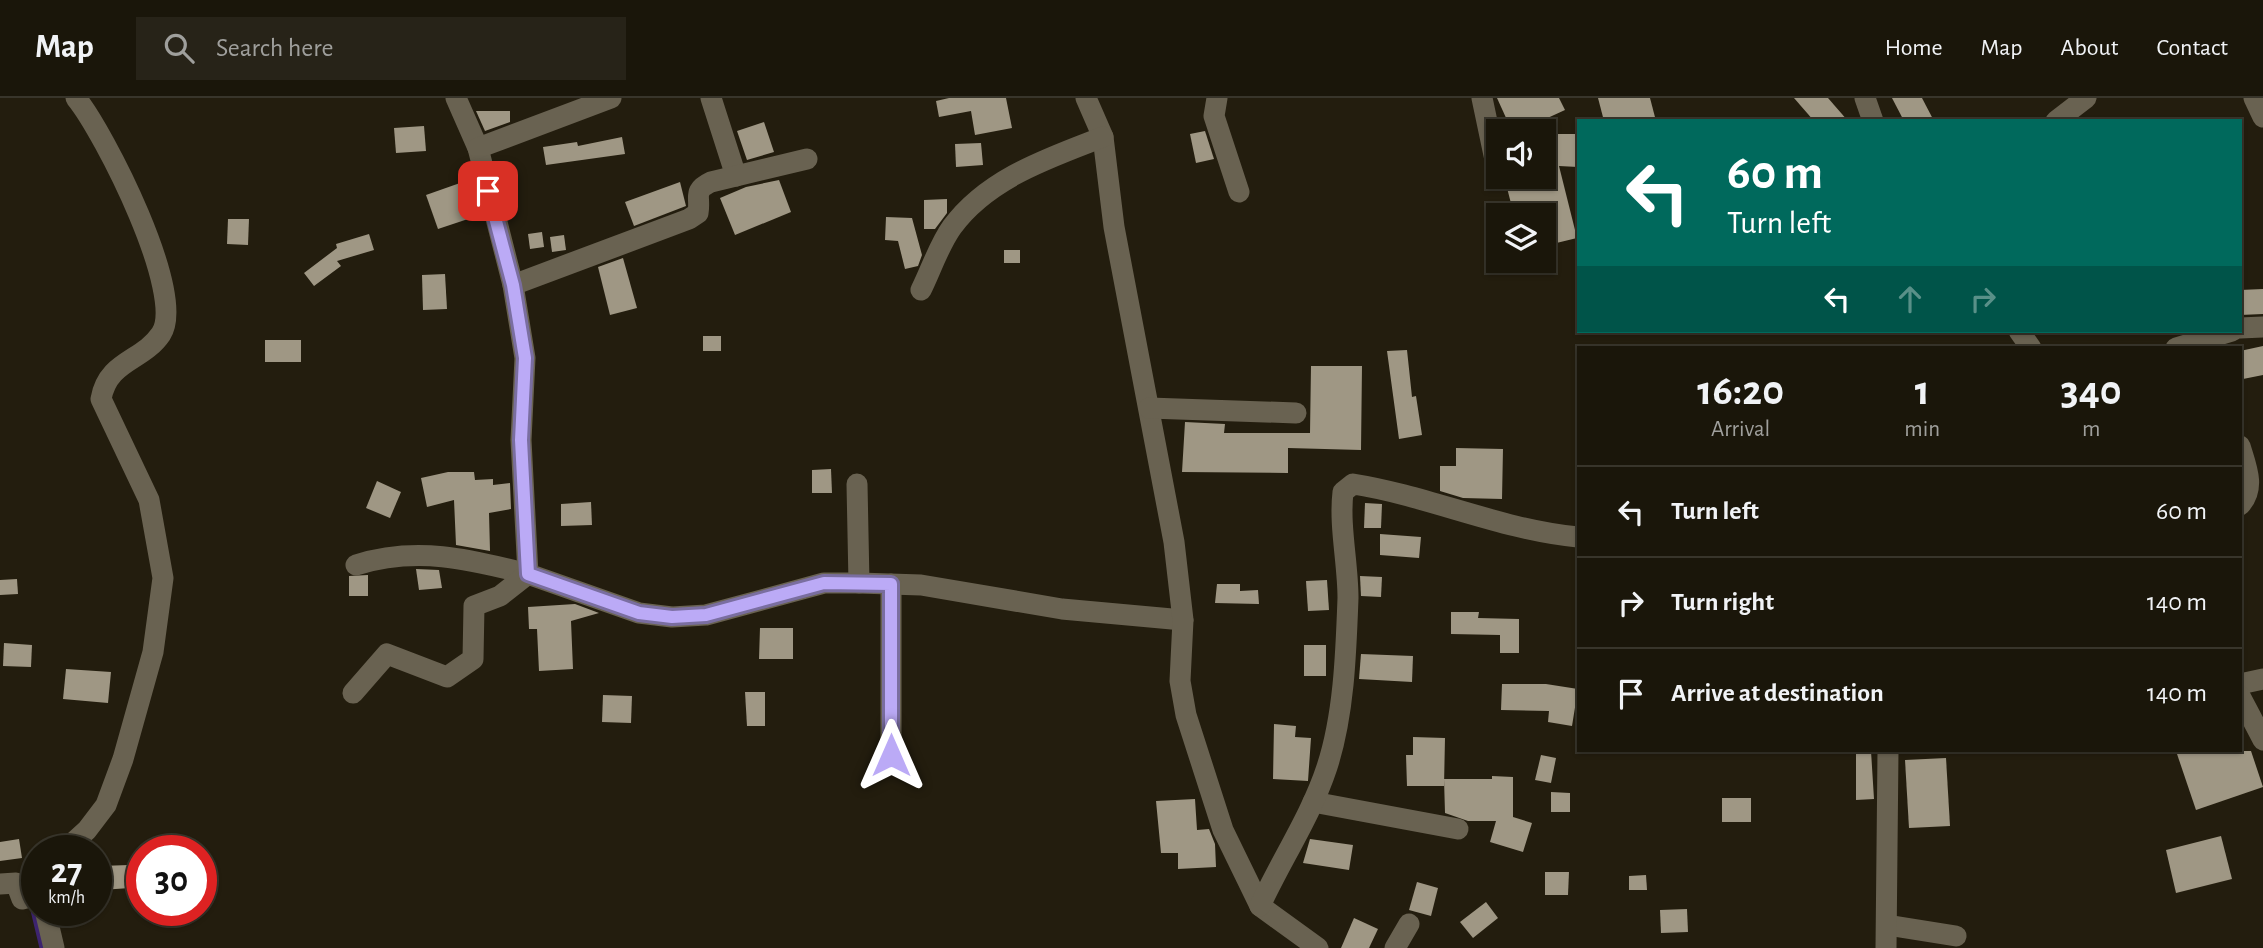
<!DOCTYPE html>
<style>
body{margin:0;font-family:"Alegreya Sans",sans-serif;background:#272318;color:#f1f3f6;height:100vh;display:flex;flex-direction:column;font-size:26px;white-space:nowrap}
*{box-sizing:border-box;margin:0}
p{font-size:23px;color:#9f9f9c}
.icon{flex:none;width:38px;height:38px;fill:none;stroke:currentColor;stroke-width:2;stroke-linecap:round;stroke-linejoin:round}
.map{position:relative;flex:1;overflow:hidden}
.drawer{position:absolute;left:1577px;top:248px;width:665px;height:406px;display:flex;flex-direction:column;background:#1a160a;border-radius:0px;box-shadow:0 2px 5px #0004,0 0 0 2px #38352b}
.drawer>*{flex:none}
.hud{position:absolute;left:1577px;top:21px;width:665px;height:214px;border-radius:0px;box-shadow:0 2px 5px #0004,0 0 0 2px #38352b;background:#00695c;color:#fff;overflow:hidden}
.fabs{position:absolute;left:1486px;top:21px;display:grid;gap:14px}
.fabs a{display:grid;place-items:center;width:70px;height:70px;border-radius:0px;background:#1a160a;box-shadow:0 2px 5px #0004,0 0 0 2px #38352b;font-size:35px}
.speed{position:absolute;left:21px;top:737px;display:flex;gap:14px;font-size:35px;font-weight:700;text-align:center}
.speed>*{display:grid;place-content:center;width:91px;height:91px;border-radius:50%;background:#1a160a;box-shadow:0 2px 5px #0004,0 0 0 2px #38352b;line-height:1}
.speed small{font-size:18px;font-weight:400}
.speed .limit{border:10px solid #d22;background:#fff;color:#111}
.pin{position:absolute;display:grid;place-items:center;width:60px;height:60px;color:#fff;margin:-30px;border-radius:14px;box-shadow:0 4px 10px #0006}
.me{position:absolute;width:77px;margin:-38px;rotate:0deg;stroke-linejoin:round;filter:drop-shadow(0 0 5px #0008)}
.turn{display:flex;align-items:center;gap:24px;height:147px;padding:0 35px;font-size:32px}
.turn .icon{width:91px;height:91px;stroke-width:2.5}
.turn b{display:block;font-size:49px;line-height:60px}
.lanes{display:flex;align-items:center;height:66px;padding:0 35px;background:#0003;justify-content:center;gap:35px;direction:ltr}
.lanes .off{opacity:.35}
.eta{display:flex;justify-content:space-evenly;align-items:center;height:119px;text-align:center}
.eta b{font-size:42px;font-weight:700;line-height:49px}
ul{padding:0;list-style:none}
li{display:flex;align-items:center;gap:21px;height:91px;padding:0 35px;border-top:2px solid #38352b}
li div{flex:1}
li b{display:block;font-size:26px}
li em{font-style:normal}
header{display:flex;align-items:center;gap:42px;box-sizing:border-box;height:98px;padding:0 35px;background:#1a160a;border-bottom:2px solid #38352b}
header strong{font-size:33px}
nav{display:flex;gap:38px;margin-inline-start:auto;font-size:24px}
.search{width:490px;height:63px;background:#272318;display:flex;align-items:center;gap:18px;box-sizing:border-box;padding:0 24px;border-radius:0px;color:#9f9f9c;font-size:26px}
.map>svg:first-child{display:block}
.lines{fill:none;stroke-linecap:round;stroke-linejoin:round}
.stream{stroke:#3d246f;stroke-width:5}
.building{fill:#9f9784}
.minor{stroke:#696251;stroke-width:21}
.route-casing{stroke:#7a6ea0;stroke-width:18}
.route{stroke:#bbaaf6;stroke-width:12}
</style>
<header>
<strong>Map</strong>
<div class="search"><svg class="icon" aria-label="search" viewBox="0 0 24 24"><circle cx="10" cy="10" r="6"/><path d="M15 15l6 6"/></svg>Search here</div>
<nav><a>Home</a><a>Map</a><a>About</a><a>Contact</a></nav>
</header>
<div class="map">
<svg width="2263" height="850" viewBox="0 0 2263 850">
<rect width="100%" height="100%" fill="#231d0e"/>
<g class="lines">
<path class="stream" d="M31,804l11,46"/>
</g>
<g class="building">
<path d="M949,0h57l6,30 -37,7 -4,-24 -32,6 -3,-16z"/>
<path d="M1497,0h62l6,12 -46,21h-7z"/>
<path d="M1598,0h52l6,23h-52z"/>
<path d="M1794,0h34l20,23h-34z"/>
<path d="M1892,0h30l12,23h-30z"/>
<path d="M476,13h34v11l-25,9z"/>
<path d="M764,24l10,30 -27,8 -10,-29z"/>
<path d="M424,28l2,25 -30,2 -2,-25z"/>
<path d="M1205,33l9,28 -18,4 -6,-29z"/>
<path d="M1544,36h34v33l-19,-1 18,72 -33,8v-31h-30l-8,-31 5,-7h33z"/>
<path d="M622,39l3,17 -79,11 -3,-18 34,-5 1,4z"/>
<path d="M981,45l2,22 -27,2 -1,-23z"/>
<path d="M779,82l12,32 -56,23 -15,-37 26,-11z"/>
<path d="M680,84l6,24 -52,20 -9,-24z"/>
<path d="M460,85l11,35 -33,11 -12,-34z"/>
<path d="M947,101v14l-12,16h-11v-29z"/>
<path d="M886,119l26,1 10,37 -4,11 -13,3 -7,-28 -13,-1z"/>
<path d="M228,121h21l-1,26 -21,-1z"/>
<path d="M542,134l2,15 -14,2 -2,-15z"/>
<path d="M369,136l5,16 -37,11 4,5 -27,20 -10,-13 33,-25 -1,-4z"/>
<path d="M564,137l2,15 -14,2 -2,-15z"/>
<rect x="1004" y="152" width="16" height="13"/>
<path d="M623,160l14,50 -27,7 -12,-48z"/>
<path d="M445,176l2,35 -24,1 -1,-35z"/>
<path d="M2263,191v25l-23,1v-25z"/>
<rect x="703" y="238" width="18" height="15"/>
<rect x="265" y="242" width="36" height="22"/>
<path d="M2263,248v29l-20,4 -3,-28z"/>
<path d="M1407,252l5,47 4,-1 6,39 -23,4 -12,-88z"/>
<path d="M1311,268h51l-1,84 -73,-2v25l-106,-1 3,-50 40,2 -1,9h86z"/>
<path d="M1456,350l47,1 -1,50 -39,-1 -23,-7v-25h16z"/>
<path d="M831,371l1,24h-20v-23z"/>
<path d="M448,374h26l1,8 18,-1v6l17,-2 1,26 -22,4 1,38 -34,-6 -2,-45 -27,7 -6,-29z"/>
<path d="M377,383l24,11 -11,26 -24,-10z"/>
<path d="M591,404l1,23 -31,1v-22z"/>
<path d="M1365,405l17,1 -1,24h-17z"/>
<path d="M1380,436l41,3 -2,21 -39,-3z"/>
<path d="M416,471l23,1 3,18 -23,2z"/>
<path d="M368,477v21h-19v-20z"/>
<path d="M1360,478l22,1 -1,20 -20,-1z"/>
<path d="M17,481l1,15 -18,1v-15z"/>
<path d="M1327,482l2,30 -21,1 -2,-30z"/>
<path d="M1217,486h23v7l18,-1 1,14 -44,-1z"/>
<path d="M575,506l24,9 -28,8 2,48 -34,2 -2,-42h-8l-1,-22z"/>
<path d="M1451,514h28l-1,6 41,1v34h-19v-18l-49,-1z"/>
<path d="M760,530h33v31h-34z"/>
<path d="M4,545l28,2 -1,22 -28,-1z"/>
<rect x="1304" y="547" width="22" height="31"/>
<path d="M1361,556l52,2 -1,26 -53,-3z"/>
<path d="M66,571l45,3 -3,31 -45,-4z"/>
<path d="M1502,586h44l32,5 -6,37 -24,-4 1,-11 -48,-1z"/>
<path d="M745,594h20v34h-18z"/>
<path d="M603,597l29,1 -1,27 -29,-1z"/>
<path d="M1274,626l22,2 -1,11 16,1 -3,43 -35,-2z"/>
<path d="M1413,639l32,1 -1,48h-37l-1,-31h7z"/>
<path d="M1856,653h15l3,48 -18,1z"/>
<path d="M2176,653h75l12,36 -67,23z"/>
<path d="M1541,657l15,3 -5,25 -16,-3z"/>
<path d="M1946,660l4,68 -41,2 -4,-68z"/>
<path d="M1492,678l21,1v40l19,6 -9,29 -33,-10 6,-21h-28l-23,-8 -1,-34h48z"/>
<path d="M1551,694l19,1v19h-19z"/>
<rect x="1722" y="700" width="29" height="24"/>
<path d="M1195,701l2,31 12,-1 6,15 1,23 -38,2v-16h-17l-5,-52z"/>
<path d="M2221,738l11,43 -56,14 -10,-43z"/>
<path d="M19,741l3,19 -22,3v-19z"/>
<path d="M1310,741l43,6 -4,25 -46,-7z"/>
<path d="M129,767l1,23 -29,2 -1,-24z"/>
<path d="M1545,774h24l-1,23h-23z"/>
<path d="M1646,777l1,15h-18v-14z"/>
<path d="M1417,784l21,6 -7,28 -22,-6z"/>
<path d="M1486,804l12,16 -25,20 -13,-16z"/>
<path d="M1687,811l1,23 -27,1 -1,-23z"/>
<path d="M1354,820l24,11 -9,19h-28z"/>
</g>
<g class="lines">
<g class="minor">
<path d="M456,0l22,50 35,137 12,73 -4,82 7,134 111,39 33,4 34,-2 118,-32h35l62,2 141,24 121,11"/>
<path d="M711,0l25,78"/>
<path d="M1086,0l17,39 11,90 60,315 9,78 -3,61 6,34 37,115 37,76 58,42"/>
<path d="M1217,0l-3,18 25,76"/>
<path d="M1482,0l16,76"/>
<path d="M1865,0l8,23"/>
<path d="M2254,0l9,19"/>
<path d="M2056,23l30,-23"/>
<path d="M478,50l133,-50"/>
<path d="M513,187l176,-66 9,-6c3,-16 -6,-22 13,-31l96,-23"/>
<path d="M921,192c10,-20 18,-45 31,-63 36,-49 97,-69 151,-90"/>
<path d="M2240,230l23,-1"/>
<path d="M2019,233l12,17"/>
<path d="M2176,250l56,-17"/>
<path d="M1149,310l147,5"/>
<path d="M2240,348c6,20 16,42 0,59"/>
<path d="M857,386l2,99"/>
<path d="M356,467c60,-19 113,-6 172,9"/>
<path d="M891,486v171"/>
<path d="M2240,586l23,-5"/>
<path d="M353,595l34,-39 60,23 26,-18 1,-53 26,-10 28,-22"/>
<path d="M2240,598l23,44"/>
<path d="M1313,704l145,27"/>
<path d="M65,752l22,-20 19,-25 17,-46 30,-107 10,-74 -14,-78 -48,-101c7,-39 41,-37 60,-65 26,-39 -57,-202 -85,-236"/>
<path d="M0,786l16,-1 6,16 15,-4"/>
<path d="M1260,808c21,-46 51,-90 67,-139 17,-52 19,-114 21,-169 0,-35 -9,-72 -5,-106l10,-8c76,12 149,46 225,53"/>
<path d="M45,812l9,38"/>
<path d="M1887,827l69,11"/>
<path d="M1395,850l14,-24"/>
<path d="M1886,850l2,-197"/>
</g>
</g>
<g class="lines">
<g class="route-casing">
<path id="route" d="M488,93l25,94 12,73 -4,82 7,134 111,39 33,4 34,-2 118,-32 67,1v171"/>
</g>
<use href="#route" class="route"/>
</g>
</svg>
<div class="fabs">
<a><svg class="icon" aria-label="sound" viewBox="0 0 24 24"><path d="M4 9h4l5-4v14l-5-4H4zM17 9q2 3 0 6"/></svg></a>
<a><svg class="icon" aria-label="layers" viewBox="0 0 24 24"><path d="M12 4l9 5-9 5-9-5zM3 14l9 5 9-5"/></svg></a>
</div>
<div class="speed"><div>27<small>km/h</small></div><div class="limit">30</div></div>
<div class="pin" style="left:488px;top:93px;background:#d93025"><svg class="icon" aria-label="arrive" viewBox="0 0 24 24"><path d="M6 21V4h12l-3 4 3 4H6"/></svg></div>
<svg class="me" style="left:891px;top:657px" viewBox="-20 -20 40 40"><path d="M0-17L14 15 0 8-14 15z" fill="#bbaaf6" stroke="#fff" stroke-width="4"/></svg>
<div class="hud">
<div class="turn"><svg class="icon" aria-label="left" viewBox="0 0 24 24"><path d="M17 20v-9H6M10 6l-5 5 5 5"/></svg><div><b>60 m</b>Turn left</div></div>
<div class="lanes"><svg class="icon" aria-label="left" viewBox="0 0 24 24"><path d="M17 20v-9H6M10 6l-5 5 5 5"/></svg><svg class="icon off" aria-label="ahead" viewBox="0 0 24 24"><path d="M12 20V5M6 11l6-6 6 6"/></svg><svg class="icon off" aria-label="right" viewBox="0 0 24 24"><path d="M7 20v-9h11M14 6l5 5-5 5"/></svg></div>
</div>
<section class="drawer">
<div class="eta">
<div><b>16:20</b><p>Arrival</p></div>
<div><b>1</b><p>min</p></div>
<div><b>340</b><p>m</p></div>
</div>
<ul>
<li><svg class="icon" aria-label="left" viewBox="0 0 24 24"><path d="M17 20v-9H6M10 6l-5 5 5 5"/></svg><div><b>Turn left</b></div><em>60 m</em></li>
<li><svg class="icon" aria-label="right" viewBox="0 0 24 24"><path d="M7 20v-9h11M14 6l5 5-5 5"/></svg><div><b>Turn right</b></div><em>140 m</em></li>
<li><svg class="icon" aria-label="arrive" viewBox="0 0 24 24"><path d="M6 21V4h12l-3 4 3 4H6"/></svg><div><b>Arrive at destination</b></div><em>140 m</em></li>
</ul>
</section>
</div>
